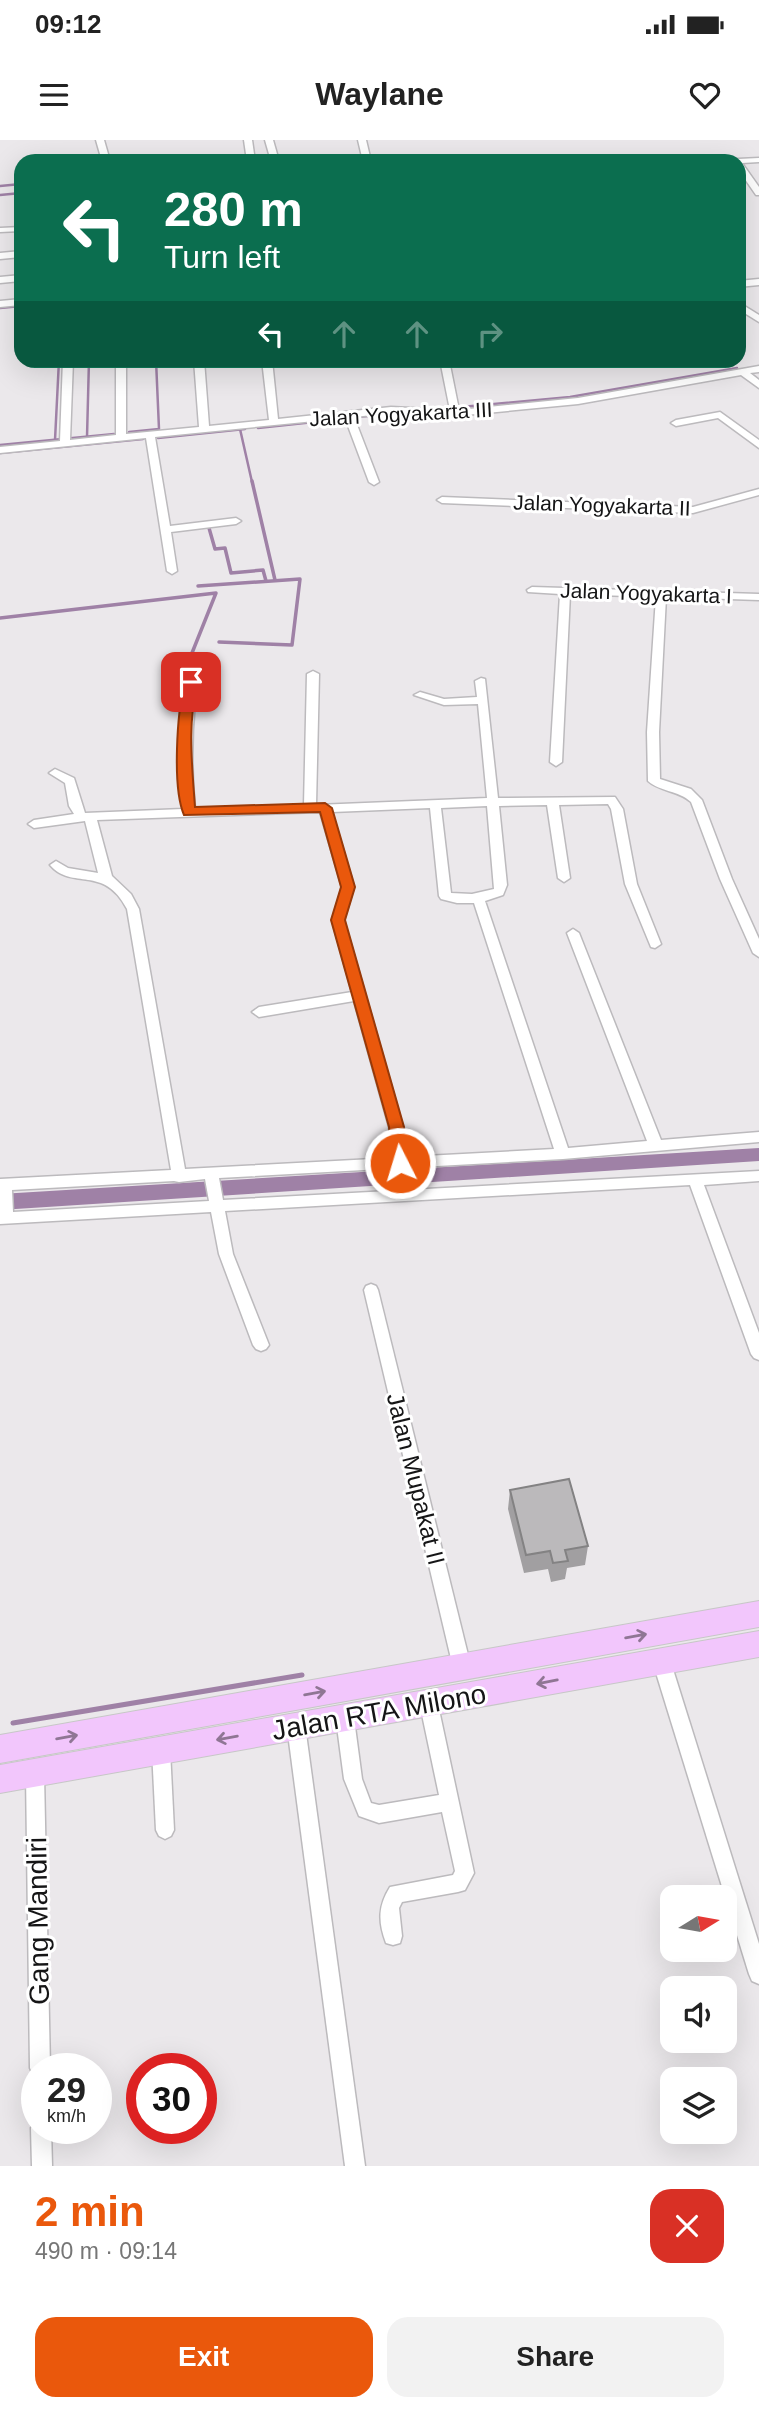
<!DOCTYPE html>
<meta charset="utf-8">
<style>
body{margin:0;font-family:Helvetica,sans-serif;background:#f2f2f2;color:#222;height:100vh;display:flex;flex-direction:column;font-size:26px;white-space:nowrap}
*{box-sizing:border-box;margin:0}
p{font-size:23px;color:#767676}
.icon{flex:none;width:38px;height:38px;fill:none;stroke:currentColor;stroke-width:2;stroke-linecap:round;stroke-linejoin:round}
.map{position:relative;height:2026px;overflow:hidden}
.details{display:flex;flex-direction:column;background:#fff;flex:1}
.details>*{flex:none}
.guide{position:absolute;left:14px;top:14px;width:732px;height:214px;border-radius:21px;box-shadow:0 7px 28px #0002;background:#0b6e4f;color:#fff;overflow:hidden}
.needle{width:46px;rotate:79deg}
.buttons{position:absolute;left:660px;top:1745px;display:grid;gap:14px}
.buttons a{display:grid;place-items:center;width:77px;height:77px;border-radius:14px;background:#fff;box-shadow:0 7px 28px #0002;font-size:35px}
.speed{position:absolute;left:21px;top:1913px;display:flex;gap:14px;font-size:35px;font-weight:700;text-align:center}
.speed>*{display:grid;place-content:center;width:91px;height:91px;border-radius:50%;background:#fff;box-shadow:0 7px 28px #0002;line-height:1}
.speed small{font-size:18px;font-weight:400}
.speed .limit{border:10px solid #d22;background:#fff;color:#111}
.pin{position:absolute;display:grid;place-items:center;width:60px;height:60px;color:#fff;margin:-30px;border-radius:14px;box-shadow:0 4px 10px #0006}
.me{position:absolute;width:77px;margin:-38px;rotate:355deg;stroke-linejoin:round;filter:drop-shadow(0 0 5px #0008)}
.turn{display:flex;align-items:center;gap:24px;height:147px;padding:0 35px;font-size:32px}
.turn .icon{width:91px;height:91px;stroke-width:2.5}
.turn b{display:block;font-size:49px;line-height:60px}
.lanes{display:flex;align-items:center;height:66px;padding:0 35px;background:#0003;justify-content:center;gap:35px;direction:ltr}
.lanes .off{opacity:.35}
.round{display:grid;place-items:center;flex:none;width:74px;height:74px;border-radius:21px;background:#f2f2f2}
.head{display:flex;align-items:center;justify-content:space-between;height:119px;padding:0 35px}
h1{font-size:42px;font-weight:700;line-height:52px;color:#ea580c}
.primary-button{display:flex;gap:14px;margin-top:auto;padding:14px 35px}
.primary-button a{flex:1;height:80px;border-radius:21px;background:#ea580c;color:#fff;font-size:28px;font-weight:700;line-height:80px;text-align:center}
.primary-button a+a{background:#f2f2f2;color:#222}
.status{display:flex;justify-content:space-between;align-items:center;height:49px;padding:0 35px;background:#fff;direction:ltr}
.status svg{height:19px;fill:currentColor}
header{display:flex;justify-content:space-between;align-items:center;height:91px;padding:0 35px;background:#fff;font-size:32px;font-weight:700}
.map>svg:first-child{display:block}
.water{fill:#9f81a6}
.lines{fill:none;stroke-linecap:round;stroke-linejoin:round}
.stream-far2{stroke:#9f81a6;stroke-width:2.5}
.stream-far1{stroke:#9f81a6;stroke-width:3.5}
.stream{stroke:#9f81a6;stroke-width:5}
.minor-casing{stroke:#bcbabd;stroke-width:3}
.trunk-casing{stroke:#c7c7c7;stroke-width:2}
.minor{fill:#fff;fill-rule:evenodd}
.trunk{fill:#f2c6fc;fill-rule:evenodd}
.wall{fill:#a19fa1}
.building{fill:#bbb9bb;stroke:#838283;stroke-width:2}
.oneway{stroke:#8f7694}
.route{fill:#ea580c;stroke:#983908;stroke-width:2}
.labels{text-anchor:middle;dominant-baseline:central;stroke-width:6;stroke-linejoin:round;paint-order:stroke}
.far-street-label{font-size:21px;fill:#151516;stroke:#fff}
.street-label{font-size:24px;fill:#151516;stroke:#fff}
.near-street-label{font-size:28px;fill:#151516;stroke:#fff}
</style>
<div class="status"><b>09:12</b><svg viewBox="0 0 49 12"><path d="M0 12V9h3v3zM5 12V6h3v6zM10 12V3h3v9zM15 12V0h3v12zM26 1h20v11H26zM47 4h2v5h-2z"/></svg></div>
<header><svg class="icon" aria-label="menu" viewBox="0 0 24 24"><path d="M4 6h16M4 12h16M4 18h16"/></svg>Waylane<svg class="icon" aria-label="heart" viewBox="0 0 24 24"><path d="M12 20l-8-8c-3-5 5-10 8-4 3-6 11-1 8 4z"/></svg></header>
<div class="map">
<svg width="759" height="2026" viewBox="0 0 759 2026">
<rect width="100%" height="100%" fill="#ebe8eb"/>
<path class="water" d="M759,1008v13l-759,49v-16z"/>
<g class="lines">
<g class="stream-far2">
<path d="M0,46l21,-2"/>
<path d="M0,55l21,-2"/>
<path d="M0,168l21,-2"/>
<path d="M461,267l109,-10 167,-29"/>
<path d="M434,269l13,-1"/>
<path d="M357,277l44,-4"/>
<path d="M258,288l84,-9"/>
<path d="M240,289l12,53"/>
<path d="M129,292l30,-3 -3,-69"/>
<path d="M87,297l2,-77"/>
<path d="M158,298l87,-9"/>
<path d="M55,300l4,-80"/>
<path d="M0,305l114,-11"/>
<path d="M0,313l143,-14"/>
</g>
<g class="stream-far1">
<path d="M252,341l23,99"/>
<path d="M209,388l6,21 10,-1 6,25 32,-3 3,11"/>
<path d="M198,446l102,-7 -8,66 -73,-3"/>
<path d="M0,478l216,-25 -24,60"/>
</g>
<path class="stream" d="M13,1583l289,-48"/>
<g class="minor-casing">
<g id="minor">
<path d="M96,0h8l6,21h-8z"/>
<path d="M244,0h8l3,21h-8z"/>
<path d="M265,0h8l6,21h-8z"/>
<path d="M358,0h8l5,21h-33l24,-4z"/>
<path d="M759,18v4l-17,1 17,24v8h-3l-18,-26v-8h-4l4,-2z"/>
<path d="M21,87v4l-21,1v-4z"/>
<path d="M21,111v6l-21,2v-6z"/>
<path d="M21,135v6l-21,2v-6z"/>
<path d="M759,139v6l-21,2v-6z"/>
<path d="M21,159v6l-21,2v-6z"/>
<path d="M738,162l21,13v7l-21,-13z"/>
<path d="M63,220h10l-3,80 46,-5v-75h10v74l73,-7 -5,-67h10l5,66 60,-6 -7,-60h10l6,59 113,-12 59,3 -10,-50h9l10,50 119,-12 181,-32v6l-9,1 9,7v8l-18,-13 -163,29 -123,12 -64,-3 -37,4 25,65 -5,3 -5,-3 -24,-64 -190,19 15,89 66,-8 5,3 -5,3 -65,8 6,39 -5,3 -5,-3 -21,-133 -146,15v-6l60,-6z"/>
<path d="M720,272l39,28v8l-41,-30 -42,8 -5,-3 5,-3z"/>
<path d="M759,349v6l-66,18 -251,-10 -5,-3 5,-3 251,10z"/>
<path d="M532,447l227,7v6l-93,-3 -7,135 1,47 31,10 11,11 30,79 27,60v18l-6,-4 -33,-74 -29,-77c-13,-12 -31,-10 -43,-21l-1,-49 9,-135 -86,-3 -8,168 -6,4 -6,-4 10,-168 -32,-2 -1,-2z"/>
<path d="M197,518l5,3c-11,50 -12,97 -7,148l109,-4 3,-131 6,-3 6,3 -3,131 171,-7 -9,-94 -34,1 -30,-10 6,-3 24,7 33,-2 -2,-16 6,-3 4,1 13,119 117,-1 8,12 14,75 24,60 -6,4 -4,-1 -26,-63 -14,-75 -3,-5 -49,1 11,73 -6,4 -6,-4 -11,-73 -48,1 8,79 -4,10 -18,6 83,247 79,-7 -80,-208 6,-4 6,4 82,207 98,-8v10l-196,17 -344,19 4,22 536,-29v10l-55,4 55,148v27l-5,-2 -3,-4 -61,-169 -465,26 8,43 36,91 -3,4 -5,2 -5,-2 -3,-4 -34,-91 -8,-42 -211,12v-45l171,-9 -44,-261c-23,-45 -55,-18 -77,-44l6,-4 12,7 30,5 -13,-52 -51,7 -6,-4 6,-4 40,-6 -5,-8 -4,-23 -16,-10 6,-4 19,9 11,35 98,-4c-5,-51 -4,-98 9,-148zM487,666l7,83 -22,5 -21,-1 -10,-85zM430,668l9,88 2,3 16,4h17l80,246 -148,8 -3,-30 -59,-207 10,-33 -22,-75zM320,672l22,75 -10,33 20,72 -93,15 -7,5 7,5 95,-16 35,126 3,31 -207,11 -46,-260 -8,-15 -19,-18 -15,-56zM205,1039l4,22 -196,11 -1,-22 162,-9 5,1z"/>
<path d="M371,1144l5,2 2,4 93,377 -3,6 -6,2 -6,-2 -3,-6 -89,-377 2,-4z"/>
<path d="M662,1515l6,2 3,6 88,281v40l-7,-3 -3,-7 -96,-311 3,-6z"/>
<path d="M429,1557l6,2 3,6 36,168 -9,17 -7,2 -56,10 -3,6 3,28 -2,7 -7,2 -7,-2c-8,-21 -8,-37 4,-56l63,-12 2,-4 -13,-59 -63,11 -20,-7 -15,-37 -8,-60 3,-6 6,-2 6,2 3,6 8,60 9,24 8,2 60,-10 -19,-90 3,-6z"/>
<path d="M296,1578l6,2 3,6 60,440h-20l-58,-440 3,-6z"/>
<path d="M161,1601l6,3 3,6 4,80 -3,6 -6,3 -6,-3 -3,-6 -4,-80 3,-6z"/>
<path d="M35,1625l6,3 3,6 6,294h-13v8l-4,-1 -3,-7 -4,-294 3,-6z"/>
<path d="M37,1980v8h14l1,38h-20l-1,-38z"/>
</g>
</g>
<g class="trunk-casing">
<g id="trunk">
<path d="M759,1461v26l-759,136v-28z"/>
<path d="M759,1491v26l-759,136v-28z"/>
</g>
</g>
<use href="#minor" class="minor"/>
<use href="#trunk" class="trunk"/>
</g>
<path class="wall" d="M510,1350l78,56 -3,19 -18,3 -2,11 -14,3 -3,-13 -24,4 -16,-64z"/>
<path class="building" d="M569,1339l19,67 -23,4 3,11 -15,2 -3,-12 -24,4 -16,-65z"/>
<defs><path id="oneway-shaft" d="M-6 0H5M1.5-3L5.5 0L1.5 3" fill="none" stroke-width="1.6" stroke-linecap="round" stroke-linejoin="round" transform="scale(1.75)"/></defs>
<g class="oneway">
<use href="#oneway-shaft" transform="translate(636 1496) rotate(-10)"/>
<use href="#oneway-shaft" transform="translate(547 1542) rotate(169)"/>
<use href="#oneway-shaft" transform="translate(315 1553) rotate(-10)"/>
<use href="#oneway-shaft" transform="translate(67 1597) rotate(-10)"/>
<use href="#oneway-shaft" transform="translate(227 1598) rotate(170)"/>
</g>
<path class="route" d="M191,538l7,4c-11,42 -6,82 -3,125l130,-4 7,5 23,79 -10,33 59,207 4,36 -3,5 -5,2 -8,-7 -3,-36 -58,-207 10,-33 -21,-75 -136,3c-12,-28 -7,-104 1,-133z"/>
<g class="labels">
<g class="far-street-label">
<text transform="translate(401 274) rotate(-3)">Jalan Yogyakarta III</text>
<text transform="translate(602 365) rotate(2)">Jalan Yogyakarta II</text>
<text transform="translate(646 453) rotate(2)">Jalan Yogyakarta I</text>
</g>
<g class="street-label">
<text transform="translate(416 1339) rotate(76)">Jalan Mupakat II</text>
</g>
<g class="near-street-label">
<text transform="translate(379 1572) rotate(-10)">Jalan RTA Milono</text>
<text transform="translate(38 1781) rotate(-91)">Gang Mandiri</text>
</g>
</g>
</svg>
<div class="buttons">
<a><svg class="needle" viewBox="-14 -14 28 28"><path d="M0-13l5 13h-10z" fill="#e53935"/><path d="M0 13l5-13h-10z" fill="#767676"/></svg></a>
<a><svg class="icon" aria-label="sound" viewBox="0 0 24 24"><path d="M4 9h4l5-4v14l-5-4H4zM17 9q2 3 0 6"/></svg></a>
<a><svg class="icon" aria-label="layers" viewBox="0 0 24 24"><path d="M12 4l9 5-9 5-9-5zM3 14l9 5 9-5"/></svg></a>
</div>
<div class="speed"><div>29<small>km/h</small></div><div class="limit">30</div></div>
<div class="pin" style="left:191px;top:542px;background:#d93025"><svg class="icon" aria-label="arrive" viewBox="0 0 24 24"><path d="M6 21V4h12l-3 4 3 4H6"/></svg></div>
<svg class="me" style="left:400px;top:1023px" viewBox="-20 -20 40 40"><circle r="17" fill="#ea580c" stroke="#fff" stroke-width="3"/><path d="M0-11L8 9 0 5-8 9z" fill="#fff"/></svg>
<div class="guide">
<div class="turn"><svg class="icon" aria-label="left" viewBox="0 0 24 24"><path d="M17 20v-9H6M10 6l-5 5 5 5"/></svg><div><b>280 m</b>Turn left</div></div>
<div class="lanes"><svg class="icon" aria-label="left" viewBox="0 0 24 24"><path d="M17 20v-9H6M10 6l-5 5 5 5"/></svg><svg class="icon off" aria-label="ahead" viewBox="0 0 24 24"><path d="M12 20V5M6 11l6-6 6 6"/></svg><svg class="icon off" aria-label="ahead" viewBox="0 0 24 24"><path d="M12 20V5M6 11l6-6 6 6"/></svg><svg class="icon off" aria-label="right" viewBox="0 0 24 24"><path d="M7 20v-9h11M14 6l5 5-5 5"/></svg></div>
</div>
</div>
<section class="details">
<div class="head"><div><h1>2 min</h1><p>490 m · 09:14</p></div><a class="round" style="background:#d93025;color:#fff"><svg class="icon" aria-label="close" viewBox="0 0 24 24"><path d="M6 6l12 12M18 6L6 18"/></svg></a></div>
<div class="primary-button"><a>Exit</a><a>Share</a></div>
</section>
